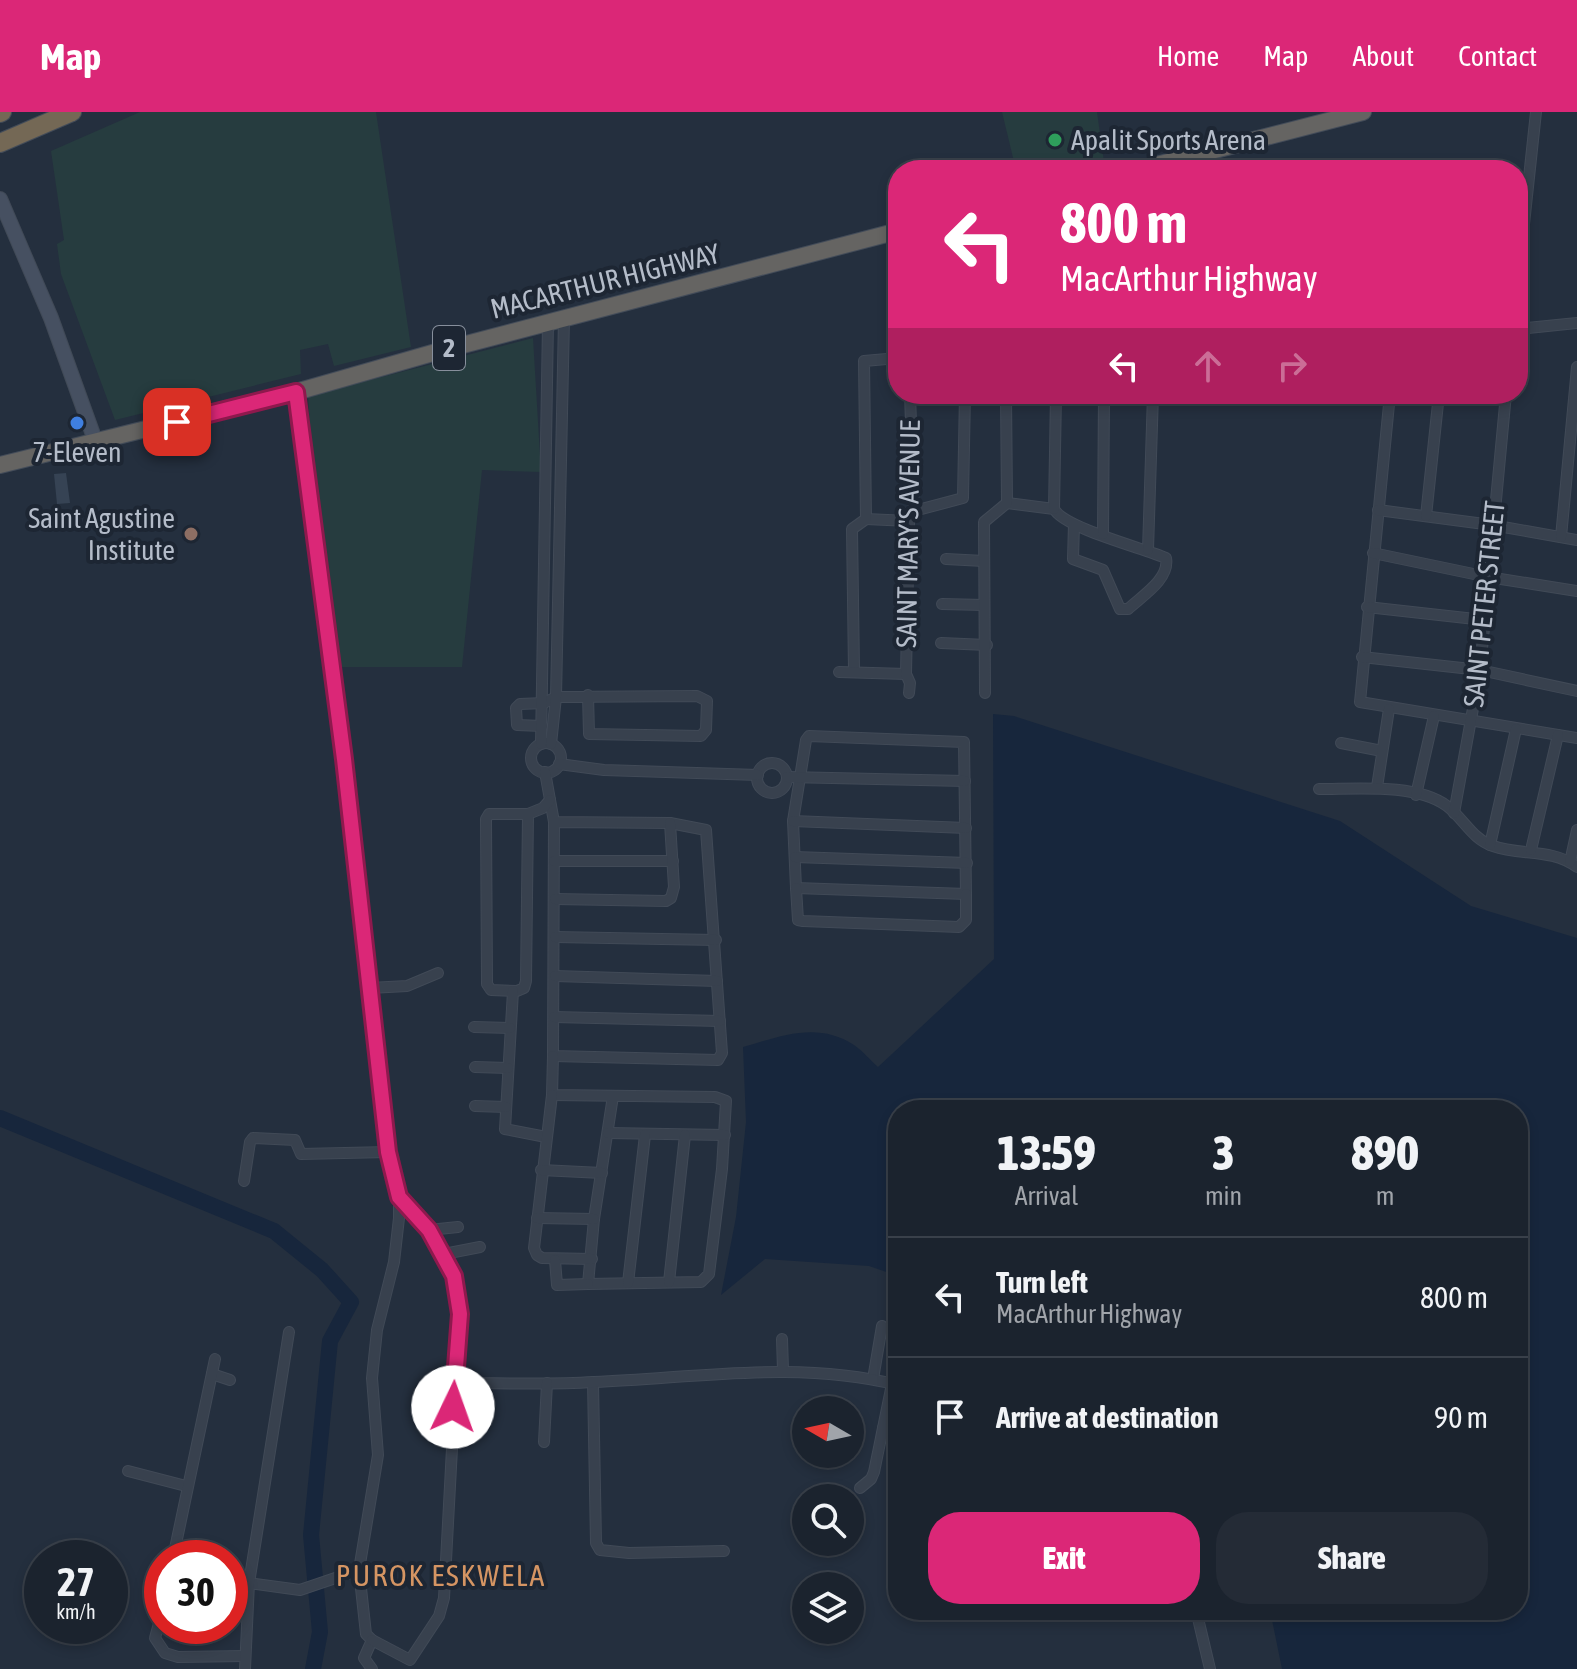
<!DOCTYPE html>
<style>
body{margin:0;font-family:"Asap Condensed",sans-serif;background:#242b36;color:#f1f3f6;height:100vh;display:flex;flex-direction:column;font-size:30px;white-space:nowrap}
*{box-sizing:border-box;margin:0}
p{font-size:26px;color:#a0a4aa}
.icon{flex:none;width:44px;height:44px;fill:none;stroke:currentColor;stroke-width:2;stroke-linecap:round;stroke-linejoin:round}
.map{position:relative;flex:1;overflow:hidden}
.panel{position:absolute;left:888px;top:988px;width:640px;height:520px;display:flex;flex-direction:column;background:#1b232e;border-radius:32px;box-shadow:0 4px 12px #0003,0 0 0 2px #39404a}
.panel>*{flex:none}
.hud{position:absolute;left:888px;top:48px;width:640px;height:244px;border-radius:32px;box-shadow:0 4px 12px #0003,0 0 0 2px #39404a;background:#db2777;color:#fff;overflow:hidden}
.needle{width:52px;rotate:279deg}
.tools{position:absolute;left:792px;top:1284px;display:grid;gap:16px}
.tools a{display:grid;place-items:center;width:72px;height:72px;border-radius:50%;background:#1b232e;box-shadow:0 4px 12px #0003,0 0 0 2px #39404a;font-size:40px}
.speed{position:absolute;left:24px;top:1428px;display:flex;gap:16px;font-size:40px;font-weight:700;text-align:center}
.speed>*{display:grid;place-content:center;width:104px;height:104px;border-radius:50%;background:#1b232e;box-shadow:0 4px 12px #0003,0 0 0 2px #39404a;line-height:1}
.speed small{font-size:20px;font-weight:400}
.speed .limit{border:12px solid #d22;background:#fff;color:#111}
.pin{position:absolute;display:grid;place-items:center;width:68px;height:68px;color:#fff;margin:-34px;border-radius:16px;box-shadow:0 4px 12px #0006}
.me{position:absolute;width:88px;margin:-44px;rotate:3deg;stroke-linejoin:round;filter:drop-shadow(0 0 6px #0008)}
.turn{display:flex;align-items:center;gap:28px;height:168px;padding:0 40px;font-size:36px}
.turn .icon{width:104px;height:104px;stroke-width:2.5}
.turn b{display:block;font-size:56px;line-height:68px}
.lanes{display:flex;align-items:center;height:76px;padding:0 40px;background:#0003;justify-content:center;gap:40px;direction:ltr}
.lanes .off{opacity:.35}
.eta{display:flex;justify-content:space-evenly;align-items:center;height:136px;text-align:center}
.eta b{font-size:48px;font-weight:800;line-height:56px}
.cta{display:flex;gap:16px;margin-top:auto;padding:16px 40px}
.cta a{flex:1;height:92px;border-radius:32px;background:#db2777;color:#fff;font-size:32px;font-weight:800;line-height:92px;text-align:center}
.cta a+a{background:#242b36;color:#f1f3f6}
ul{padding:0;list-style:none}
li{display:flex;align-items:center;gap:24px;height:120px;padding:0 40px;border-top:2px solid #39404a}
li div{flex:1}
li b{display:block;font-size:30px}
li em{font-style:normal}
header{display:flex;align-items:center;gap:48px;box-sizing:border-box;height:112px;padding:0 40px;background:#db2777;color:#fff}
header strong{font-size:38px}
nav{display:flex;gap:44px;margin-inline-start:auto;font-size:28px}
.map>svg:first-child{display:block}
.green{fill:#263c3f}
.water{fill:#17263c}
.lines{fill:none;stroke-linecap:round;stroke-linejoin:round}
.river{stroke:#17263c;stroke-width:16}
.building{fill:#364354}
.minor-casing{stroke:#414a57;stroke-width:12}
.secondary-casing{stroke:#414a57;stroke-width:16}
.trunk-casing{stroke:#434c59;stroke-width:18}
.motorway-casing{stroke:#434c59;stroke-width:20}
.minor{stroke:#38414e;stroke-width:10}
.secondary{stroke:#465061;stroke-width:14}
.trunk{stroke:#656462;stroke-width:16}
.motorway{stroke:#746855;stroke-width:18}
.route-casing{stroke:#8e194d;stroke-width:20}
.route{stroke:#db2777;stroke-width:14}
.leisure-dot{fill:#2e9e5b;stroke:#1d2633;stroke-width:3}
.shop-dot{fill:#3f7fe0;stroke:#1d2633;stroke-width:3}
.education-dot{fill:#8d6e63;stroke:#1d2633;stroke-width:3}
.labels{text-anchor:middle;dominant-baseline:central;stroke-width:8;stroke-linejoin:round;paint-order:stroke}
.shield{fill:#1d2633;stroke:#878f9c;stroke-width:2}
.shield-label{font-size:26px;font-weight:bold;fill:#b4bcc9}
.poi-label{font-size:28px;fill:#b4bcc9;stroke:#1d2633;text-anchor:start}
.street-label{font-size:28px;fill:#b4bcc9;stroke:#1d2633}
.neighbourhood-label{font-size:30px;letter-spacing:2px;fill:#d59563;stroke:#1d2633}
</style>
<header>
<strong>Map</strong>
<nav><a>Home</a><a>Map</a><a>About</a><a>Contact</a></nav>
</header>
<div class="map">
<svg width="1577" height="1557" viewBox="0 0 1577 1557">
<rect width="100%" height="100%" fill="#242f3e"/>
<g class="green">
<path d="M140,0h236l35,235 -77,19 -6,-22 -28,6 1,24 -186,46 -54,-146 -4,-30 7,-4 -13,-89z"/>
<path d="M1002,0h95l8,57 -89,1z"/>
<path d="M533,226l8,134 -59,-2 -20,197h-125l-33,-237 6,-1 -2,-33z"/>
</g>
<path class="water" d="M993,602l21,2 326,105 131,85 106,32v731h-295l-12,-59h248v-500h-620v166l-29,-10 -104,-7 -44,36 15,-78 10,-95 -3,-75c38,-11 75,-26 111,-2 9,6 16,15 24,22l116,-108z"/>
<g class="lines">
<path class="river" d="M0,1006l274,113 48,39 29,32 -21,39 -19,194 9,97 -7,37"/>
</g>
<path class="building" d="M66,361l4,30 -13,1 -3,-30z"/>
<g class="lines">
<g class="minor-casing">
<g id="minor">
<path d="M1518,168l18,-168"/>
<path d="M1518,217l59,-6"/>
<path d="M296,280l48,367 44,393 11,45v21l-5,44 -17,68 -5,48 6,77 -19,115 7,64 6,6 -8,18 8,11"/>
<path d="M1390,282l-30,308 217,36"/>
<path d="M1007,391l47,6c10,19 89,39 112,49 4,21 -24,38 -38,51h-8l-17,-39 -30,-11 1,-35"/>
<path d="M1054,397l2,-115"/>
<path d="M1378,398l114,15 85,15"/>
<path d="M914,399l49,-13 2,-104"/>
<path d="M1426,404l13,-122"/>
<path d="M866,407l43,2"/>
<path d="M1103,422l1,-140"/>
<path d="M1561,425l16,-170"/>
<path d="M1148,438l5,-156"/>
<path d="M1373,441l115,24 89,14"/>
<path d="M946,447l38,2"/>
<path d="M942,492l42,1"/>
<path d="M1367,495l117,13"/>
<path d="M941,531l46,2"/>
<path d="M1362,545l118,13 97,21"/>
<path d="M854,559l-2,-142 14,-10 -2,-158 34,-3"/>
<path d="M839,560l67,2"/>
<path d="M909,581l1,-10 -4,-9 3,-153 5,-10 -4,-117"/>
<path d="M985,581l-1,-171 23,-19 -1,-109"/>
<path d="M542,614l-25,-1 -1,-17 4,-4 24,-1 12,-6 141,-1 10,5 -1,29 -5,6 -112,-2 -1,-39"/>
<path d="M809,624l155,6 2,152 -170,-6 -3,-67 13,-81z"/>
<path d="M1341,631l41,8"/>
<circle cx="546" cy="646" r="15"/>
<path d="M541,632l7,-421"/>
<path d="M551,632l5,-47 8,-378"/>
<circle cx="772" cy="666" r="15"/>
<path d="M559,652l45,6 154,5"/>
<path d="M545,660l9,50 -1,234 165,4 4,-7 -16,-223 -36,-7 -116,-1"/>
<path d="M787,665l178,4"/>
<path d="M1377,675l12,-78"/>
<path d="M1319,677c37,0 97,-6 128,17 17,13 25,33 46,40 28,10 58,2 84,21"/>
<path d="M1416,683l18,-79"/>
<path d="M1454,701l26,-143 26,-276"/>
<path d="M528,702h-39l-3,5 1,165 4,6 26,1 7,-3 2,-7 2,-167 15,-6 7,-8"/>
<path d="M793,709l173,7"/>
<path d="M1490,733l26,-116"/>
<path d="M1531,738l27,-115"/>
<path d="M795,745l172,6"/>
<path d="M554,749h119"/>
<path d="M1570,750l7,-32"/>
<path d="M796,776l2,32 5,1 156,6 7,-7v-26"/>
<path d="M555,787l111,2 5,-3 3,-11 -4,-64"/>
<path d="M555,825l161,3"/>
<path d="M555,864l162,5"/>
<path d="M370,876l37,-2 31,-13"/>
<path d="M513,879l-8,138 41,8"/>
<path d="M554,905l166,4"/>
<path d="M474,915l36,1"/>
<path d="M553,944l-1,39 163,2 11,4 -4,68 -13,105 -8,8 -113,2 6,-65 19,-123"/>
<path d="M475,955l33,1"/>
<path d="M552,983l-18,153 3,7 5,3 50,1"/>
<path d="M475,994l31,1"/>
<path d="M608,1021l117,2"/>
<path d="M541,1058l61,3"/>
<path d="M244,1069l6,-39 3,-4 42,2 6,14 87,-2"/>
<path d="M537,1106l57,1"/>
<path d="M429,1118l29,-3"/>
<path d="M444,1142l36,-7"/>
<path d="M555,1148l2,25 31,-1"/>
<path d="M669,1170l16,-147"/>
<path d="M628,1171l17,-148"/>
<path d="M782,1227l1,31"/>
<path d="M212,1262l18,6"/>
<path d="M873,1267l9,-53"/>
<path d="M593,1270l3,161 4,7 29,3 95,-2"/>
<path d="M454,1271c47,0 93,2 140,-1 103,-4 202,-22 304,3"/>
<path d="M883,1316l15,2"/>
<path d="M544,1330l3,-59"/>
<path d="M128,1359l58,15"/>
<path d="M860,1376l11,-9 3,-7 18,-88"/>
<path d="M173,1446l42,-199"/>
<path d="M249,1471l51,7 59,-20"/>
<path d="M1196,1498l14,59"/>
<path d="M162,1500l-7,26 10,15 13,4 67,-1"/>
<path d="M372,1528l38,20 29,-44 5,-18 16,-299c-10,-40 -30,-75 -61,-102"/>
<path d="M245,1557l4,-86 40,-251"/>
</g>
</g>
<g class="secondary-casing">
<path id="secondary" d="M0,87l51,119 44,122"/>
</g>
<g class="trunk-casing">
<g id="trunk">
<path d="M1137,58l226,-58"/>
<path d="M0,353l296,-73 140,-40 462,-121"/>
</g>
</g>
<g class="motorway-casing">
<g id="motorway">
<path d="M0,1l2,-1"/>
<path d="M0,31l72,-31"/>
</g>
</g>
<use href="#minor" class="minor"/>
<use href="#secondary" class="secondary"/>
<use href="#trunk" class="trunk"/>
<use href="#motorway" class="motorway"/>
</g>
<g class="lines">
<g class="route-casing">
<path id="route" d="M177,310l119,-30 48,367 44,393 11,45 30,33 25,46 6,38 -7,93"/>
</g>
<use href="#route" class="route"/>
</g>
<circle class="leisure-dot" cx="1055" cy="28" r="8"/>
<circle class="shop-dot" cx="77" cy="311" r="8"/>
<circle class="education-dot" cx="191" cy="422" r="8"/>
<g class="labels">
<rect class="shield" x="433" y="214" width="32" height="44" rx="6"/>
<g class="shield-label">
<text x="449" y="236">2</text>
</g>
<g class="poi-label">
<text x="1071" y="28">Apalit Sports Arena</text>
<text x="77" y="340" text-anchor="middle">7-Eleven</text>
<text x="175" y="406" text-anchor="end">Saint Agustine<tspan x="175" dy="32">Institute</tspan></text>
</g>
<g class="street-label">
<text transform="translate(605 169) rotate(-14)">MACARTHUR HIGHWAY</text>
<text transform="translate(908 422) rotate(-89)">SAINT MARY'S AVENUE</text>
<text transform="translate(1484 492) rotate(-84)">SAINT PETER STREET</text>
</g>
<g class="neighbourhood-label">
<text x="441" y="1463">PUROK ESKWELA</text>
</g>
</g>
</svg>
<div class="tools">
<a><svg class="needle" viewBox="-14 -14 28 28"><path d="M0-13l5 13h-10z" fill="#e53935"/><path d="M0 13l5-13h-10z" fill="#a0a4aa"/></svg></a>
<a><svg class="icon" aria-label="search" viewBox="0 0 24 24"><circle cx="10" cy="10" r="6"/><path d="M15 15l6 6"/></svg></a>
<a><svg class="icon" aria-label="layers" viewBox="0 0 24 24"><path d="M12 4l9 5-9 5-9-5zM3 14l9 5 9-5"/></svg></a>
</div>
<div class="speed"><div>27<small>km/h</small></div><div class="limit">30</div></div>
<div class="pin" style="left:177px;top:310px;background:#d93025"><svg class="icon" aria-label="arrive" viewBox="0 0 24 24"><path d="M6 21V4h12l-3 4 3 4H6"/></svg></div>
<svg class="me" style="left:453px;top:1295px" viewBox="-20 -20 40 40"><circle r="19" fill="#fff"/><path d="M0-13L10 11 0 6-10 11z" fill="#db2777"/></svg>
<div class="hud">
<div class="turn"><svg class="icon" aria-label="left" viewBox="0 0 24 24"><path d="M17 20v-9H6M10 6l-5 5 5 5"/></svg><div><b>800 m</b>MacArthur Highway</div></div>
<div class="lanes"><svg class="icon" aria-label="left" viewBox="0 0 24 24"><path d="M17 20v-9H6M10 6l-5 5 5 5"/></svg><svg class="icon off" aria-label="ahead" viewBox="0 0 24 24"><path d="M12 20V5M6 11l6-6 6 6"/></svg><svg class="icon off" aria-label="right" viewBox="0 0 24 24"><path d="M7 20v-9h11M14 6l5 5-5 5"/></svg></div>
</div>
<section class="panel">
<div class="eta">
<div><b>13:59</b><p>Arrival</p></div>
<div><b>3</b><p>min</p></div>
<div><b>890</b><p>m</p></div>
</div>
<ul>
<li><svg class="icon" aria-label="left" viewBox="0 0 24 24"><path d="M17 20v-9H6M10 6l-5 5 5 5"/></svg><div><b>Turn left</b><p>MacArthur Highway</p></div><em>800 m</em></li>
<li><svg class="icon" aria-label="arrive" viewBox="0 0 24 24"><path d="M6 21V4h12l-3 4 3 4H6"/></svg><div><b>Arrive at destination</b></div><em>90 m</em></li>
</ul>
<div class="cta"><a>Exit</a><a>Share</a></div>
</section>
</div>
